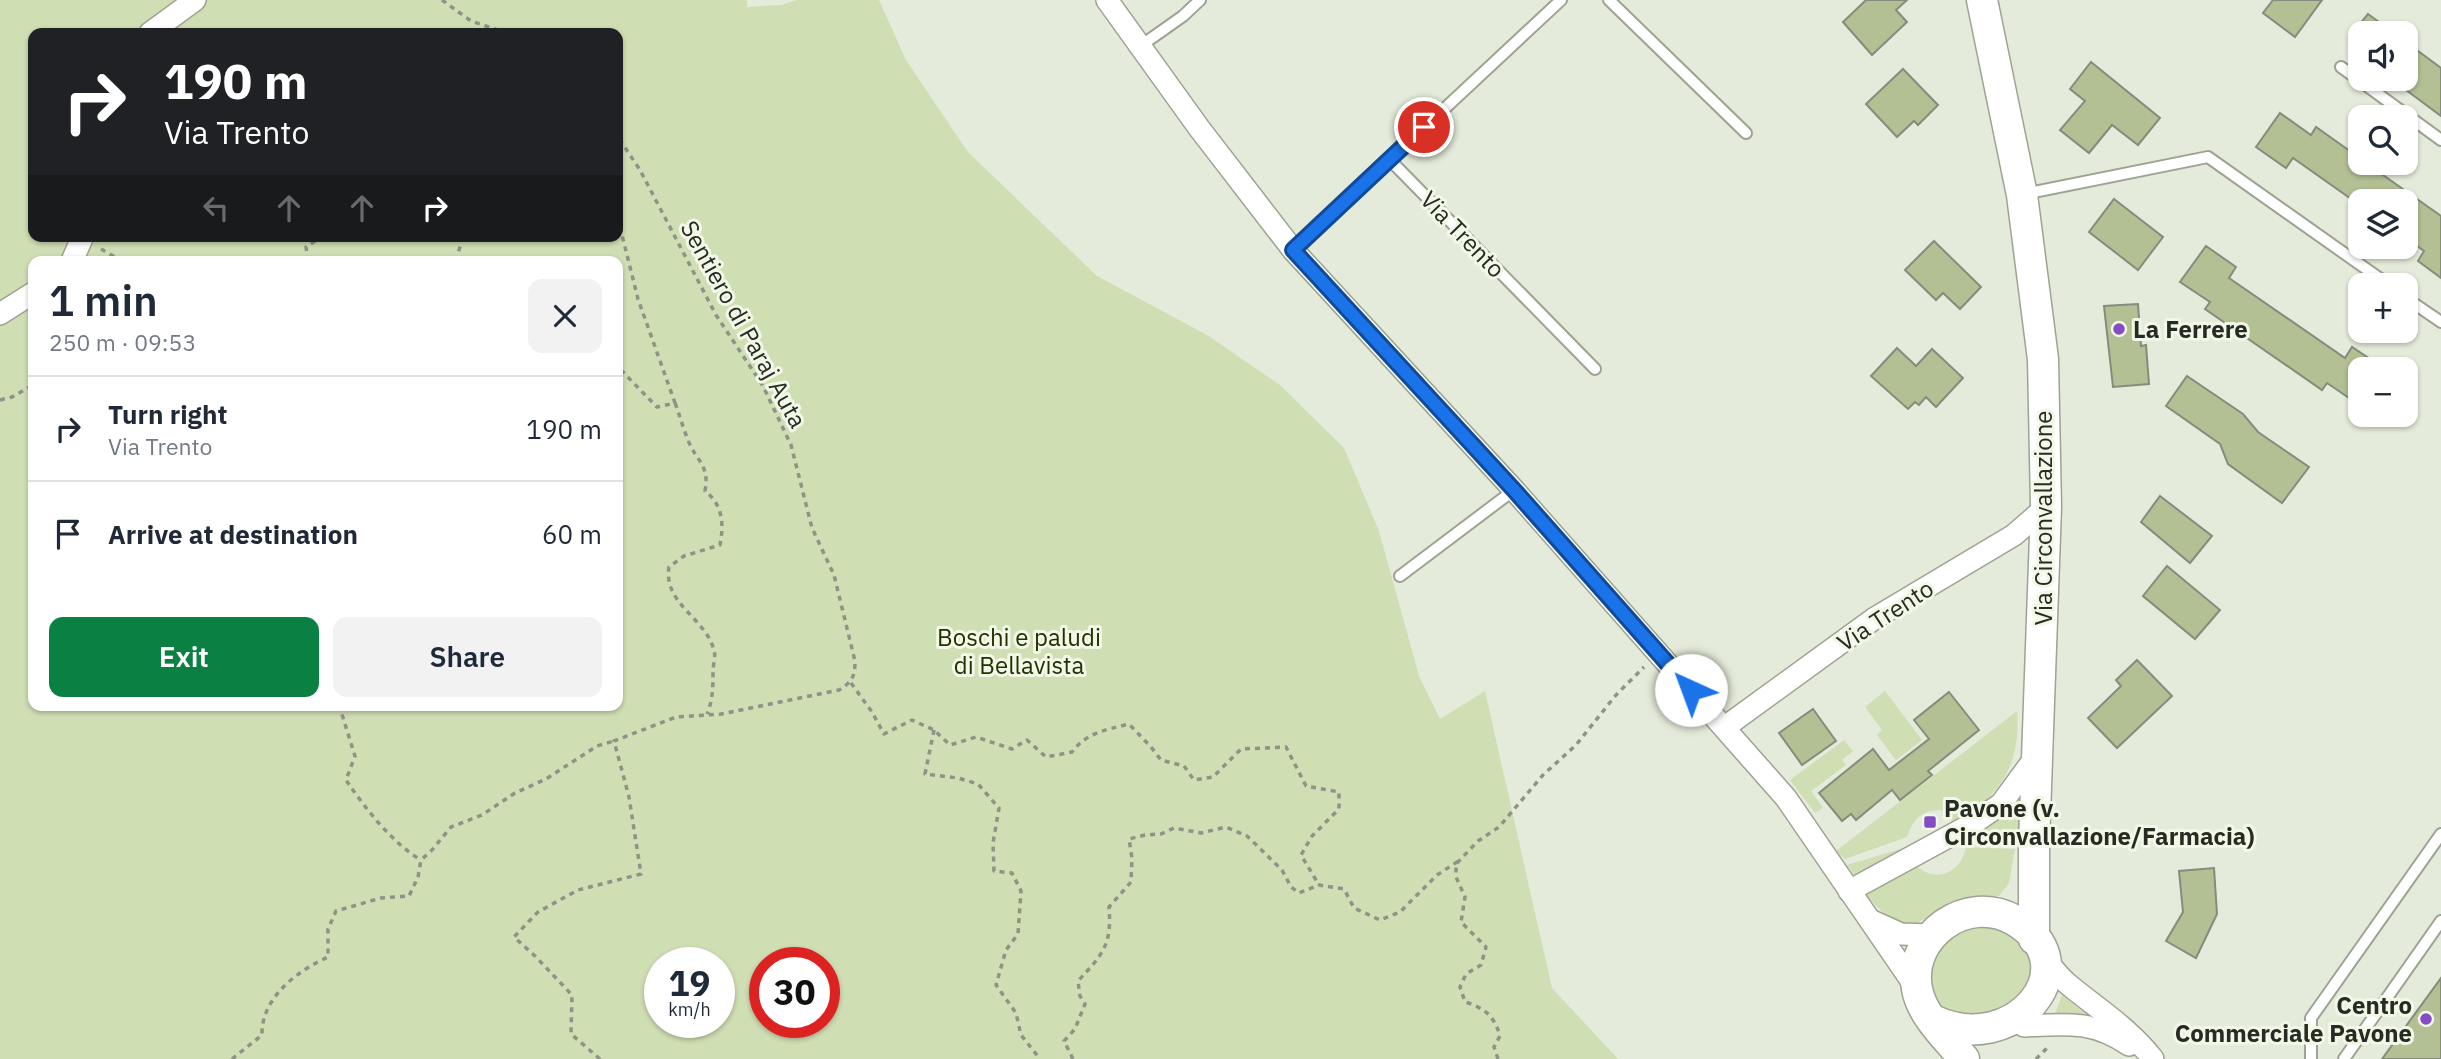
<!DOCTYPE html>
<meta charset="utf-8">
<style>
body{margin:0;font-family:"IBM Plex Sans",sans-serif;background:#f2f2f3;color:#1f2937;height:100vh;display:flex;flex-direction:column;font-size:26px;white-space:nowrap}
*{box-sizing:border-box;margin:0}
p{font-size:23px;color:#747a83}
.icon{flex:none;width:38px;height:38px;fill:none;stroke:currentColor;stroke-width:2;stroke-linecap:round;stroke-linejoin:round}
.map{position:relative;flex:1;overflow:hidden}
.side{position:absolute;left:28px;top:256px;width:595px;height:455px;display:flex;flex-direction:column;background:#fff;border-radius:14px;box-shadow:0 2px 5px #0004}
.side>*{flex:none}
.top-card{position:absolute;left:28px;top:28px;width:595px;height:214px;border-radius:14px;box-shadow:0 2px 5px #0004;background:#202124;color:#fff;overflow:hidden}
.fabs{position:absolute;left:2348px;top:21px;display:grid;gap:14px}
.fabs a{display:grid;place-items:center;width:70px;height:70px;border-radius:14px;background:#fff;box-shadow:0 2px 5px #0004;font-size:35px}
.speed{position:absolute;left:644px;top:947px;display:flex;gap:14px;font-size:35px;font-weight:700;text-align:center}
.speed>*{display:grid;place-content:center;width:91px;height:91px;border-radius:50%;background:#fff;box-shadow:0 2px 5px #0004;line-height:1}
.speed small{font-size:18px;font-weight:400}
.speed .limit{border:10px solid #d22;background:#fff;color:#111}
.pin{position:absolute;display:grid;place-items:center;width:60px;height:60px;color:#fff;margin:-30px;border:4px solid #fff;border-radius:50%;box-shadow:0 2px 7px #0007}
.me{position:absolute;width:77px;margin:-38px;rotate:317deg;stroke-linejoin:round;filter:drop-shadow(0 0 5px #0008)}
.turn{display:flex;align-items:center;gap:24px;height:147px;padding:0 21px;font-size:32px}
.turn .icon{width:91px;height:91px;stroke-width:2.5}
.turn b{display:block;font-size:49px;line-height:60px}
.lanes{display:flex;align-items:center;height:66px;padding:0 21px;background:#0003;justify-content:center;gap:35px;direction:ltr}
.lanes .off{opacity:.35}
.round{display:grid;place-items:center;flex:none;width:74px;height:74px;border-radius:14px;background:#f2f2f3}
.summary{display:flex;align-items:center;justify-content:space-between;height:119px;padding:0 21px}
h1{font-size:42px;font-weight:600;line-height:52px}
.action{display:flex;gap:14px;margin-top:auto;padding:14px 21px}
.action a{flex:1;height:80px;border-radius:14px;background:#0b8043;color:#fff;font-size:28px;font-weight:600;line-height:80px;text-align:center}
.action a+a{background:#f2f2f3;color:#1f2937}
ul{padding:0;list-style:none}
li{display:flex;align-items:center;gap:21px;height:105px;padding:0 21px;border-top:2px solid #e0e1e3}
li div{flex:1}
li b{display:block;font-size:26px}
li em{font-style:normal}
.map>svg:first-child{display:block}
.green{fill:#d0deb4;fill-rule:evenodd}
.building{fill:#b2c094;stroke:#868c7c;stroke-width:2}
.lines{fill:none;stroke-linecap:round;stroke-linejoin:round}
.lane-casing{stroke:#9da393;stroke-width:14}
.street-casing{stroke:#9da393;stroke-width:24}
.secondary-casing{stroke:#9da393;stroke-width:33}
.path{stroke:#8e9386;stroke-width:3.5;stroke-dasharray:5 5;stroke-linecap:butt}
.lane{stroke:#fff;stroke-width:10}
.street{stroke:#fff;stroke-width:21}
.secondary{stroke:#fff;stroke-width:30}
.route-casing{stroke:#114b97;stroke-width:18}
.route{stroke:#1a73e8;stroke-width:12}
.poi-dot{fill:#844dc4;stroke:#f2f8e7;stroke-width:2.5}
.labels{text-anchor:middle;dominant-baseline:central;stroke-width:6;stroke-linejoin:round;paint-order:stroke}
.street-label{font-size:24px;fill:#282b24;stroke:#f2f8e7}
.poi-label{font-size:24px;font-weight:bold;fill:#282b24;stroke:#f2f8e7;text-anchor:start}
.park-label{font-size:24px;fill:#253000;stroke:#f2f8e7}
</style>
<div class="map">
<svg width="2441" height="1059" viewBox="0 0 2441 1059">
<rect width="100%" height="100%" fill="#e5ebda"/>
<g class="green">
<path d="M0,0h747v7l34,-2 16,-5h82l27,60 62,92 129,124 110,59 73,50 64,63 35,83 40,145 21,43 45,-28 67,297 66,71h-1618zM33,33h585v203h-585zM33,261h585v444h-585zM660,962h59v60h-59zM765,962h59v60h-59z"/>
<path d="M1885,691l37,49 -26,20 -19,-25 5,-5 -17,-23z"/>
<path d="M2017,711c4,56 -17,83 -62,113l-14,-14c-19,0 -28,9 -34,27l-62,22 -9,-8z"/>
<path d="M1844,740l9,11 -11,9 4,5 -35,26 12,17 -8,5 -25,-33z"/>
<path d="M2025,789l-4,46 -52,-1 37,-22z"/>
<path d="M1907,847l-50,31 -10,-13z"/>
<path d="M1966,847l49,2 -6,34 -10,13 -44,6 -40,22c-23,-3 -35,-12 -50,-30l50,-29c21,19 46,8 51,-18z"/>
<path d="M1984,922l35,15 15,32 -26,54 -70,-13 -11,-38 21,-39z"/>
<path d="M2062,995l27,22 -36,2z"/>
</g>
<g class="building">
<path d="M1866,0h41l-11,10 11,12 -35,33 -29,-33z"/>
<path d="M2273,0h49l-27,37 -32,-24z"/>
<path d="M2368,14l26,19h-41z"/>
<path d="M2406,42l35,26v48l-35,-26z"/>
<path d="M2091,62l69,56 -22,27 -26,-20 -23,28 -29,-23 25,-29 -15,-12z"/>
<path d="M1903,69l35,36 -20,20 -4,-4 -17,16 -31,-33z"/>
<path d="M2280,113l31,22 5,-8 45,32v4h5l75,53v62l-23,-17 6,-10 -18,-13v-37h-52l-61,-43 -7,10 -30,-21z"/>
<path d="M2114,199l49,38 -25,33 -49,-38z"/>
<path d="M1934,241l47,46 -21,22 -17,-16 -7,7 -31,-30z"/>
<path d="M2206,246l30,21 -7,11 116,80 7,-11 33,22h-24v37l-34,-23 -5,7 -117,-81 5,-7 -30,-20z"/>
<path d="M2138,304l3,42 5,-1 3,39 -36,3 -9,-81z"/>
<path d="M1897,348l19,18 16,-17 31,29 -27,29 -10,-10 -7,8 -4,-3 -7,7 -37,-33z"/>
<path d="M2187,376l56,38 15,18 51,35 -27,36 -54,-39 -8,-20 -54,-38z"/>
<path d="M2160,496l52,40 -22,27 -49,-41z"/>
<path d="M2167,566l53,44 -25,29 -52,-43z"/>
<path d="M2137,660l35,36 -55,52 -29,-30 33,-32 -5,-6z"/>
<path d="M1949,692l30,38 -51,41 4,4 -32,25 -8,-10 -36,30 -5,-6 -9,7 -23,-28 54,-44 16,21 40,-31 -15,-19z"/>
<path d="M1813,709l23,32 -34,24 -23,-32z"/>
<path d="M2214,868l3,46 -21,44 -30,-17 17,-29 -4,-41z"/>
<path d="M2441,978v81h-59z"/>
</g>
<g class="lines">
<g class="lane-casing">
<g id="lane">
<path d="M1609,0l137,133"/>
<path d="M1139,47l44,-31 17,-16"/>
<path d="M2341,67l100,73"/>
<path d="M1390,160l205,209"/>
<path d="M2024,194l184,-37 181,128"/>
<path d="M1293,250l268,-250"/>
<path d="M2406,298l35,24"/>
<path d="M1400,576l114,-86"/>
<path d="M2311,1059v-41l130,-184"/>
<path d="M2344,1059l97,-138"/>
</g>
</g>
<g class="street-casing">
<g id="street">
<path d="M1107,0l92,128 94,122 221,240 272,308 131,191"/>
<path d="M150,33l45,-33"/>
<path d="M72,261l11,-25"/>
<path d="M0,314l33,-21"/>
<path d="M1725,727l150,-109 139,-83 32,-28"/>
<path d="M1849,891l123,-67 29,-20 36,-49"/>
<path d="M1870,920l31,14 31,1"/>
<path d="M2043,956c8,10 16,21 26,29 29,24 61,44 84,74"/>
<path d="M2024,1026c42,-2 68,-6 105,19"/>
</g>
</g>
<g class="secondary-casing">
<g id="secondary">
<path d="M1982,0l40,195 21,164 3,148 -12,336v96"/>
<path d="M1933,1020c81,39 159,-54 81,-100 -47,-27 -107,16 -97,69 5,27 30,49 47,70"/>
</g>
</g>
<g class="path">
<path d="M442,0l29,21 36,12"/>
<path d="M618,207l2,20 18,72 37,104 -18,4 -39,-40"/>
<path d="M101,249l21,12"/>
<path d="M308,261l-2,-14 17,-11"/>
<path d="M456,261l7,-25"/>
<path d="M0,400l12,-3 21,-12"/>
<path d="M675,403c5,13 8,25 13,37 8,21 22,25 17,51 18,14 19,33 15,54l-36,11 -15,11c-6,37 36,50 45,83 2,6 -1,15 -1,21 0,15 0,29 -6,43"/>
<path d="M851,683l21,29 12,22 28,-14 22,10 16,15 26,-8 36,12 15,-9 19,17 26,-5c15,-20 34,-22 57,-28l22,23 10,13 23,6 10,14 19,-3 28,-28 45,-2 20,39 33,6v17l-27,27 -11,19 18,30"/>
<path d="M339,705l16,51 -9,24c19,28 46,63 75,80"/>
<path d="M934,730l-9,44 33,4 20,6 21,24 -6,35 1,28 18,2 9,18 -3,43 -12,16 -10,35 20,28 5,22 19,24"/>
<path d="M1983,841l28,1"/>
<path d="M232,1059l30,-24c-1,-37 35,-64 66,-78v-28l8,-18 45,-13 28,-2 9,-19 3,-17 11,-10 19,-23 31,-12 33,-22 31,-14 51,-33 17,-5"/>
<path d="M600,1059l-29,-25 1,-39 -37,-39 -21,-19 24,-25 40,-22 63,-16 -12,-77 -15,-56 62,-24 45,-3 118,-24c13,-8 16,-13 16,-29l-21,-86 -22,-47 -21,-83 -28,-59 -47,-71 -76,-145 -22,-33"/>
<path d="M1073,1059l-9,-18 11,-12 10,-25 -5,-8 -2,-15c25,-27 34,-36 31,-74l22,-25 1,-24 -3,-19 16,-4 16,-1 13,-6 27,5 25,-6 21,9 35,34 9,17 8,6 20,-8 25,4 10,19 26,12 20,-8 37,-37 23,-15"/>
<path d="M1498,1059l-4,-12 6,-11c-6,-21 -16,-28 -35,-34l-5,-15 6,-13 15,-9 5,-18 -25,-25 4,-25 -9,-20v-13l22,-23 21,-14 44,-52 33,-30 40,-50 28,-28"/>
<path d="M2036,1059l13,-13"/>
</g>
<use href="#lane" class="lane"/>
<use href="#street" class="street"/>
<use href="#secondary" class="secondary"/>
</g>
<g class="lines">
<g class="route-casing">
<path id="route" d="M1424,127l-131,123 221,240 177,200"/>
</g>
<use href="#route" class="route"/>
</g>
<g class="poi-dot">
<circle cx="2119" cy="329" r="7"/>
<rect x="1923" y="815" width="14" height="14" rx="3.5"/>
<circle cx="2426" cy="1019" r="7"/>
</g>
<g class="labels">
<g class="street-label">
<text transform="translate(1463 234) rotate(46)">Via Trento</text>
<text transform="translate(744 324) rotate(61)">Sentiero di Paraj Auta</text>
<text transform="translate(2043 518) rotate(-90)">Via Circonvallazione</text>
<text transform="translate(1885 615) rotate(-33)">Via Trento</text>
</g>
<g class="poi-label">
<text x="2133" y="329">La Ferrere</text>
<text x="1944" y="808">Pavone (v.<tspan x="1944" dy="28">Circonvallazione/Farmacia)</tspan></text>
<text x="2412" y="1005" text-anchor="end">Centro<tspan x="2412" dy="28">Commerciale Pavone</tspan></text>
</g>
<g class="park-label">
<text x="1019" y="637">Boschi e paludi<tspan x="1019" dy="28">di Bellavista</tspan></text>
</g>
</g>
</svg>
<div class="fabs">
<a><svg class="icon" aria-label="sound" viewBox="0 0 24 24"><path d="M4 9h4l5-4v14l-5-4H4zM17 9q2 3 0 6"/></svg></a>
<a><svg class="icon" aria-label="search" viewBox="0 0 24 24"><circle cx="10" cy="10" r="6"/><path d="M15 15l6 6"/></svg></a>
<a><svg class="icon" aria-label="layers" viewBox="0 0 24 24"><path d="M12 4l9 5-9 5-9-5zM3 14l9 5 9-5"/></svg></a>
<a>+</a>
<a>−</a>
</div>
<div class="speed"><div>19<small>km/h</small></div><div class="limit">30</div></div>
<div class="pin" style="left:1424px;top:127px;background:#d93025"><svg class="icon" aria-label="arrive" viewBox="0 0 24 24"><path d="M6 21V4h12l-3 4 3 4H6"/></svg></div>
<svg class="me" style="left:1691px;top:690px" viewBox="-20 -20 40 40"><circle r="19" fill="#fff"/><path d="M0-13L10 11 0 6-10 11z" fill="#1a73e8"/></svg>
<div class="top-card">
<div class="turn"><svg class="icon" aria-label="right" viewBox="0 0 24 24"><path d="M7 20v-9h11M14 6l5 5-5 5"/></svg><div><b>190 m</b>Via Trento</div></div>
<div class="lanes"><svg class="icon off" aria-label="left" viewBox="0 0 24 24"><path d="M17 20v-9H6M10 6l-5 5 5 5"/></svg><svg class="icon off" aria-label="ahead" viewBox="0 0 24 24"><path d="M12 20V5M6 11l6-6 6 6"/></svg><svg class="icon off" aria-label="ahead" viewBox="0 0 24 24"><path d="M12 20V5M6 11l6-6 6 6"/></svg><svg class="icon" aria-label="right" viewBox="0 0 24 24"><path d="M7 20v-9h11M14 6l5 5-5 5"/></svg></div>
</div>
<section class="side">
<div class="summary"><div><h1>1 min</h1><p>250 m · 09:53</p></div><a class="round"><svg class="icon" aria-label="close" viewBox="0 0 24 24"><path d="M6 6l12 12M18 6L6 18"/></svg></a></div>
<ul>
<li><svg class="icon" aria-label="right" viewBox="0 0 24 24"><path d="M7 20v-9h11M14 6l5 5-5 5"/></svg><div><b>Turn right</b><p>Via Trento</p></div><em>190 m</em></li>
<li><svg class="icon" aria-label="arrive" viewBox="0 0 24 24"><path d="M6 21V4h12l-3 4 3 4H6"/></svg><div><b>Arrive at destination</b></div><em>60 m</em></li>
</ul>
<div class="action"><a>Exit</a><a>Share</a></div>
</section>
</div>
